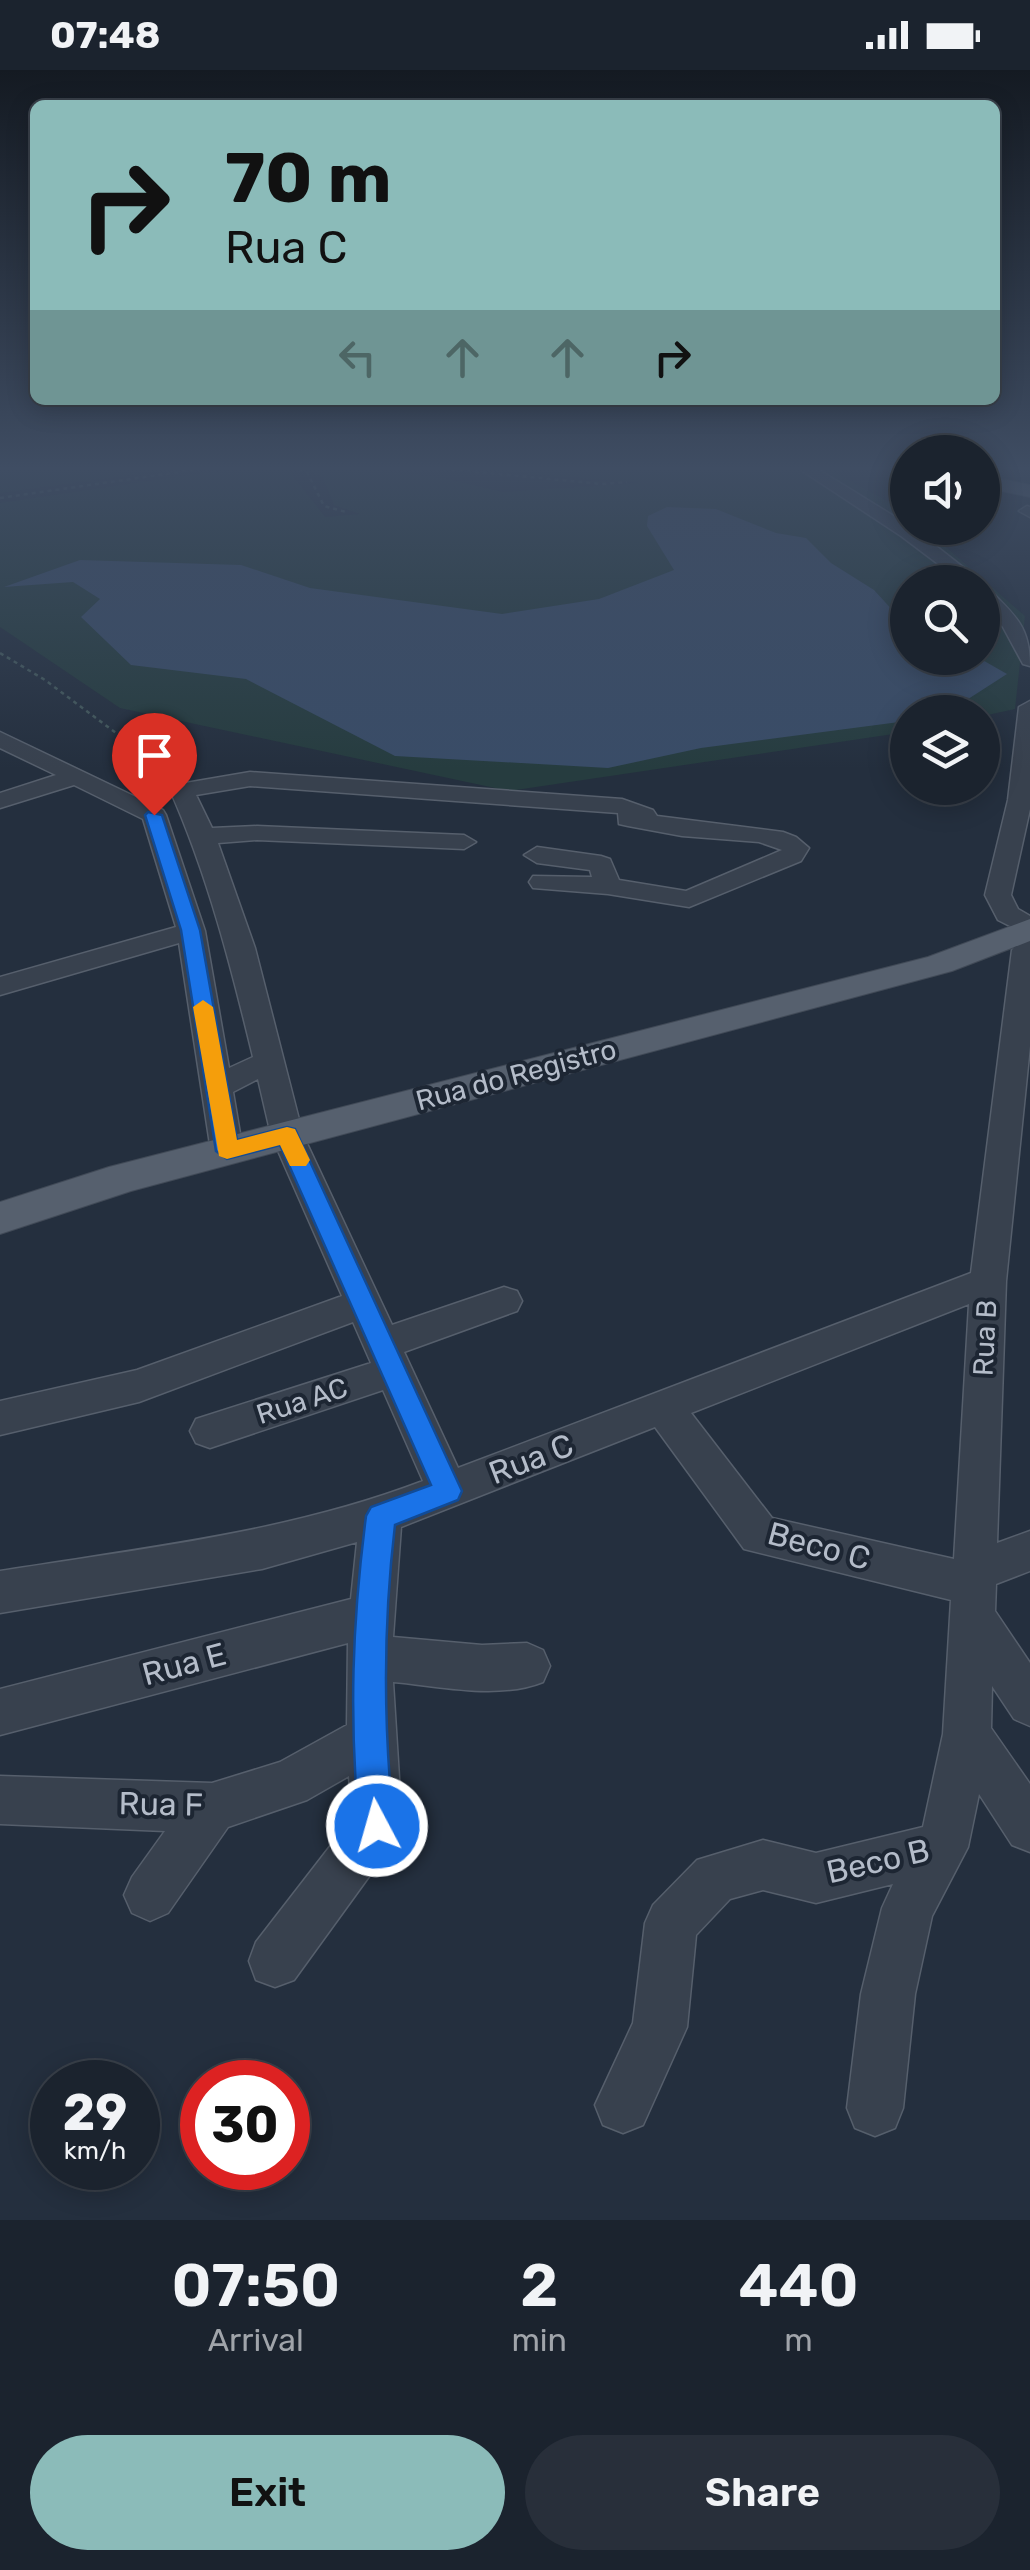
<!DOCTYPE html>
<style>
body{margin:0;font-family:Rubik,sans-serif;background:#282f3a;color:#f1f3f6;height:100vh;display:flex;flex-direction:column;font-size:38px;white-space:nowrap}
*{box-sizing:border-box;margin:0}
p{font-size:32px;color:#a0a4aa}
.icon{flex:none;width:55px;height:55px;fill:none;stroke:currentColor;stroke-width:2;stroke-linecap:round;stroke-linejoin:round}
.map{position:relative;height:2150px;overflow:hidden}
.drawer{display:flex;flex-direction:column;background:#1b232e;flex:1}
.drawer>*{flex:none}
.guide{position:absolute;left:30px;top:30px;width:970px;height:305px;border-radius:15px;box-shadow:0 5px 25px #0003,0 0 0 2px #39404a;background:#8bbbb9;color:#111;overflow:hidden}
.controls{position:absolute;left:890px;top:365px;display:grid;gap:20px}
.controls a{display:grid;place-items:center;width:110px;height:110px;border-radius:50%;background:#1b232e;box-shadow:0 5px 25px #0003,0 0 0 2px #39404a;font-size:50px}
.speed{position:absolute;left:30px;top:1990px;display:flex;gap:20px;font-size:50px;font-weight:700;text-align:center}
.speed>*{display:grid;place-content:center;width:130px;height:130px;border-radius:50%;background:#1b232e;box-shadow:0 5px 25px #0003,0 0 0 2px #39404a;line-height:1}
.speed small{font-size:25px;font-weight:400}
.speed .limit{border:15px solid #d22;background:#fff;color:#111}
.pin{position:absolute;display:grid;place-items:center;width:85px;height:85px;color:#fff;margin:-102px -42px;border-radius:50% 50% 50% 0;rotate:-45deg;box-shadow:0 0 10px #0007}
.pin .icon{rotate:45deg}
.me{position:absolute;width:110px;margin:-55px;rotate:354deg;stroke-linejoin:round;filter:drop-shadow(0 0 8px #0008)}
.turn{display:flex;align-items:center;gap:35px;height:210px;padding:0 30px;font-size:45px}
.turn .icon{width:130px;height:130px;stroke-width:2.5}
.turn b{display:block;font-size:70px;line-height:85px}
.lanes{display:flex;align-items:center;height:95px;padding:0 30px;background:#0003;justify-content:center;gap:50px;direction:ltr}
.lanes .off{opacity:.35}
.eta{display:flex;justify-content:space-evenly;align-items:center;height:170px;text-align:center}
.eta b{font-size:60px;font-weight:600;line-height:70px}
.cta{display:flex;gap:20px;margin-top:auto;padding:20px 30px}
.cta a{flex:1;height:115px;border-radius:60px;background:#8bbbb9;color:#111;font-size:40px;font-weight:600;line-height:115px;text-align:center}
.cta a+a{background:#282f3a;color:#f1f3f6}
.status{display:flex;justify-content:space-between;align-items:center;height:70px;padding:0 50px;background:#1b232e;direction:ltr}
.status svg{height:28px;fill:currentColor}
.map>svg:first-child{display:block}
.green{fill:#263c3f;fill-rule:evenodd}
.water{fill:#394c67}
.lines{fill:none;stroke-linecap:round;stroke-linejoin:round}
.minor-casing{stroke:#565f6c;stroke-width:3}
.major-casing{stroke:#414a57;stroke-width:2}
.path{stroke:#44595c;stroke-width:2.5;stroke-dasharray:4 4;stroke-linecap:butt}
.minor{fill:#38414e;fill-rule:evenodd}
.major{fill:#56606e;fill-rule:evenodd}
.route{fill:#1a73e8;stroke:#114b97;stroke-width:2.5}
.slow{fill:#f59e0b}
.labels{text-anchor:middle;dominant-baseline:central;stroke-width:8;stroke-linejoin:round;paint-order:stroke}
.street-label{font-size:28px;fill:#b4bcc9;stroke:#1d2633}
.near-street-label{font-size:32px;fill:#b4bcc9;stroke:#1d2633}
</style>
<div class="status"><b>07:48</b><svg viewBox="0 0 49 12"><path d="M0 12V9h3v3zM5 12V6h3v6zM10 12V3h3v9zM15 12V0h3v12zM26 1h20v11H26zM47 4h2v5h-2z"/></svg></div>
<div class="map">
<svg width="1030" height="2150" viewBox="0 0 1030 2150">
<rect width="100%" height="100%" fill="#242f3e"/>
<g class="green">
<path d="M0,398h183l-183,25z"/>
<path d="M294,398h64l84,10 61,14 137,-9 -179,-15h366l78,43 3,17h16l101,88 -10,93 -32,7 -1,-4h-74l-1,20 -398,59 -389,-83 -120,-81v-124l210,-31 78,-3 37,48 35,-3 -26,-9 -12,-29zM908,512h74v76h-74z"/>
</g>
<path class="water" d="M667,437l49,2 60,24 30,5 25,25 43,27 33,36 1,32h71l28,16 -59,38h-40l-1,9 -206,27 -93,20 -213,-12 -149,-77 -115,-14 -50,-48 19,-18 -27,-17 -69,5 76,-27 161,5 69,23 192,26 97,-15 75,-29 -27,-44 1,-10z"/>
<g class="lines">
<g class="minor-casing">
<g id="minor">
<path d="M798,398h18l97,60 69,54h-20l-61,-46z"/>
<path d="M1027,436l3,1v10l-11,-6z"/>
<path d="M982,518l7,1c26,27 41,37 41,77l-7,-2 -20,-37 -21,-22z"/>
<path d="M1030,631v108l-19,86 7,14 12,7v20l-32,-16 -13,-25 23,-95 11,-93z"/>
<path d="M0,662l163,78 3,5 39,116 24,137 24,-11c-22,-91 -45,-181 -83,-267l4,-5 76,-13 372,27 31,11 4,6 126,16 13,5 13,11 -8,13 -112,46 -81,-13 -75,-6 -4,-6 4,-6 59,1 -2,-7 -53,-7 -13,-8 13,-8 64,9 9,3 9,21 67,11 96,-41 -23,-8 -77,-6 -54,-10 -9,-2 -1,-11 -368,-27 -54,9 16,33 45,-2 207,9 12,7 -12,7 -207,-9 -39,3 37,105 48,187 89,190 112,-38 13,4 5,10 -5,10 -113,41 54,116 513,-195 41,-323 8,-10 10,-2v108l-24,235 -9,262 33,-12v40l-34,13 -1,27 35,52v63l-16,-7 -22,-33 -1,42 39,56v68l-18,-7 -33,-51 -11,53 -36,69 -17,78 -12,114 -8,20 -20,8 -20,-8 -8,-20 14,-114 21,-86 11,-24 -77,19 -53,-13 -33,9 -34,36 -9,92 -44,98 -20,8 -20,-8 -8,-20 38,-82 12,-100 8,-18 44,-45 66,-20 53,13 107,-26 20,-93 8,-134 -207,-51 -89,-122 -254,100 -8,110 89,8 45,-2 16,7 7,16 -7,16c-45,18 -103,4 -150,0l9,143 -8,17 -100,138 -19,7 -19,-7 -7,-19 7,-19 96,-124 -3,-42 -42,24 -79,27 -60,86 -18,8 -18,-8 -8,-18 8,-18 33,-46 -165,-7v-48l212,7 68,-21 67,-37 1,-82 -348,92v-46l351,-90 6,-57 -95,27 -262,44v-42c143,-23 287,-38 423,-90l-40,-91 -173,58 -14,-5 -6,-12 6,-12 175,-56 -18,-41 -214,80 -139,33v-34l137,-31 205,-74 -71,-161 -13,-56 -25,13 10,59 -4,8 -12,4 -12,-4 -4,-8 -32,-208 -179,52v-18l176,-50 -33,-108 -69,-34 -74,23v-15l56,-18 -56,-27zM969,1234l-15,255 -182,-41 -81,-105z"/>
</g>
</g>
<g class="major-casing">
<g id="major">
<path d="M982,405l48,10v12l-48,-10z"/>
<path d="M1030,849v22l-78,30 -821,220 -131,43v-32l109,-35 819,-210z"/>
</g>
</g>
<g class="path">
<path d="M291,398l16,4 17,34 22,6"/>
<path d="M435,398l167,16 25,-2"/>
<path d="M0,428l207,-30"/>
<path d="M0,583l45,27 126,94"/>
</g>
<use href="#minor" class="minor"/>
<use href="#major" class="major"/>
</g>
<linearGradient id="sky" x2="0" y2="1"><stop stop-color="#141a22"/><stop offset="0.57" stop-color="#3f4d63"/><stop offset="1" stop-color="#3f4d63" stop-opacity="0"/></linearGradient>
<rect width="1030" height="699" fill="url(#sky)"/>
<path class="route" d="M148,742l14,3 38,115 37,210 50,-13 8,2 167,362 -4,9 -63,25c-12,101 -12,199 -1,301l-5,12 -12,5 -12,-5 -6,-12c-10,-109 -7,-202 7,-310l5,-9 60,-22 -151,-340 -53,14 -11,-8 -35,-221 -36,-115z"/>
<path class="slow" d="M203,930l10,7 24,133 50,-13 8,2 15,31 -4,6h-16l-10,-21 -53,14 -8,-3 -26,-149z"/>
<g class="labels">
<g class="street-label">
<text transform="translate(516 1005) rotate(-15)">Rua do Registro</text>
<text transform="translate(985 1268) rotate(-87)">Rua B</text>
<text transform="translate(302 1331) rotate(-18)">Rua AC</text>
</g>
<g class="near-street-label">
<text transform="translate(531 1389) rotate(-21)">Rua C</text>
<text transform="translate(819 1476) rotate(15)">Beco C</text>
<text transform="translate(184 1594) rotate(-15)">Rua E</text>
<text transform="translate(161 1734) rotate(1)">Rua F</text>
<text transform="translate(878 1791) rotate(-13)">Beco B</text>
</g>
</g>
</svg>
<div class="controls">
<a><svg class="icon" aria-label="sound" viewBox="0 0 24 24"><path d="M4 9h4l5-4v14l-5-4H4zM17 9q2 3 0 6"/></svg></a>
<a><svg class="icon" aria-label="search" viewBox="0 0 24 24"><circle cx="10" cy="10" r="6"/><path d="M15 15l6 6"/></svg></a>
<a><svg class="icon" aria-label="layers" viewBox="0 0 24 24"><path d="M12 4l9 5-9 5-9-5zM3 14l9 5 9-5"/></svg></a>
</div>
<div class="speed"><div>29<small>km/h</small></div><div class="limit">30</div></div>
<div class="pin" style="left:154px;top:745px;background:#d93025"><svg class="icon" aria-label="arrive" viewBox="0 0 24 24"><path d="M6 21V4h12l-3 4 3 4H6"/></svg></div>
<svg class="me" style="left:377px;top:1756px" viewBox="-20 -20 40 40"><circle r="17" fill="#1a73e8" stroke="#fff" stroke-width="3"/><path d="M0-11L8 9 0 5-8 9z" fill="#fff"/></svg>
<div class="guide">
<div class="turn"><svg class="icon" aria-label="right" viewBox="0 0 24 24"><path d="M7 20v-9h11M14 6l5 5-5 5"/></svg><div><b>70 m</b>Rua C</div></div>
<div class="lanes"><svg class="icon off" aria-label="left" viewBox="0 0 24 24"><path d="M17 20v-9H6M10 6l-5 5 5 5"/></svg><svg class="icon off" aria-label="ahead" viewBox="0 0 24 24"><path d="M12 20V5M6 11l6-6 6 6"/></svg><svg class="icon off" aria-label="ahead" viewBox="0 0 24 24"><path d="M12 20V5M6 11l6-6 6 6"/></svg><svg class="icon" aria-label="right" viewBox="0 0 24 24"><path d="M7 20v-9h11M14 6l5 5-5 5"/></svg></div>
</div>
</div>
<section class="drawer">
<div class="eta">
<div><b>07:50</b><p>Arrival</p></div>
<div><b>2</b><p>min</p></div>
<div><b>440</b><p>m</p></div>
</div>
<div class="cta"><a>Exit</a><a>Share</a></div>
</section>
